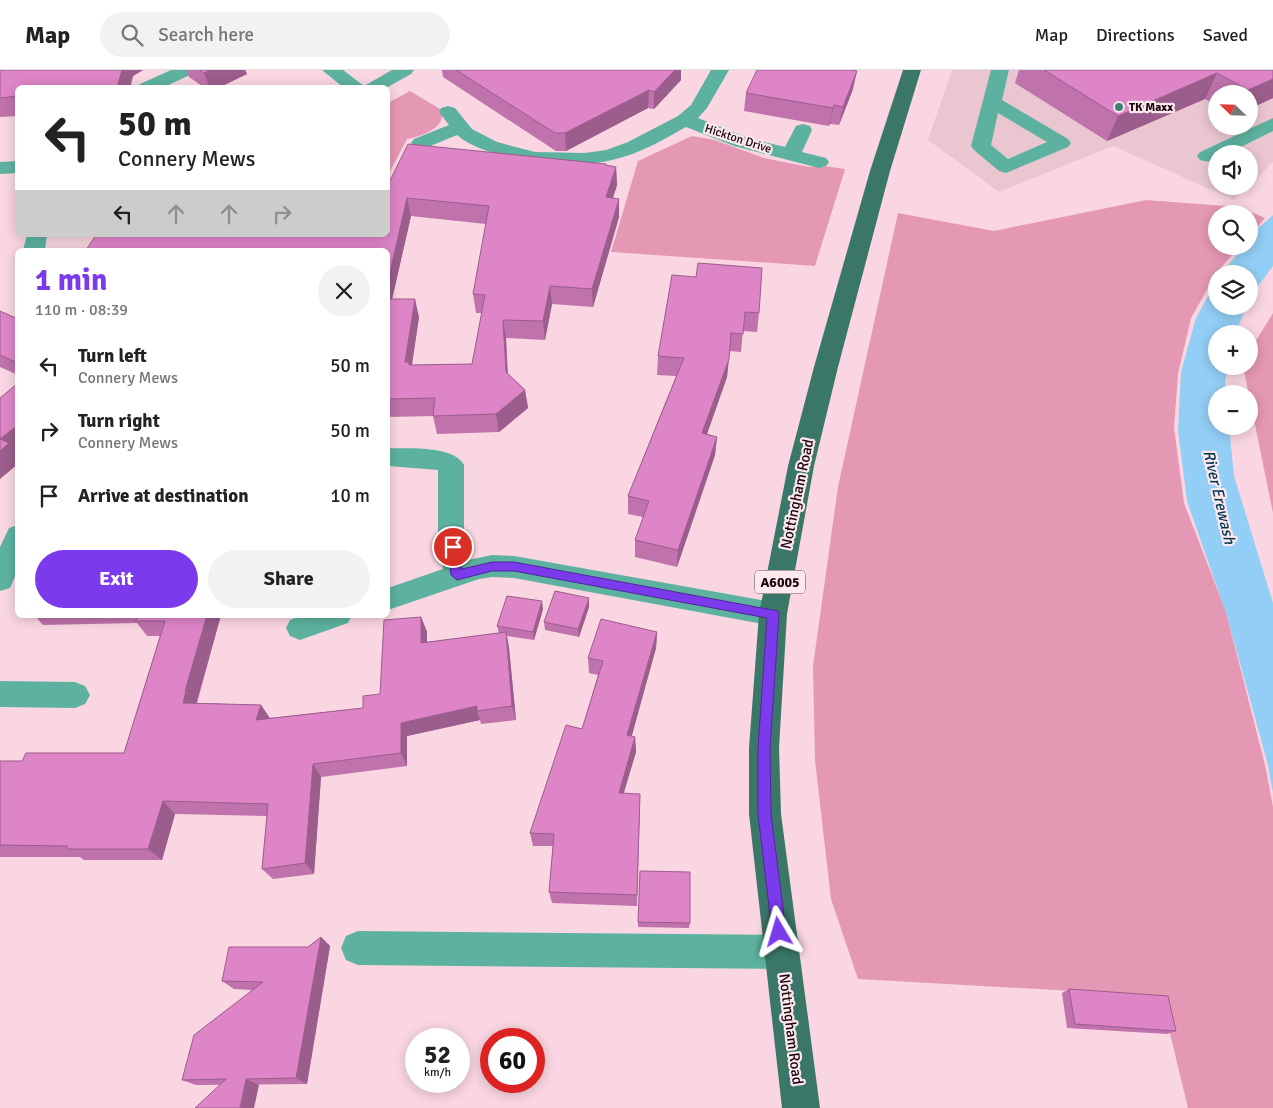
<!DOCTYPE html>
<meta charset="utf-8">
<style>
body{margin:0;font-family:Signika,sans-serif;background:#f2f2f2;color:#222;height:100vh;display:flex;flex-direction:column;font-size:19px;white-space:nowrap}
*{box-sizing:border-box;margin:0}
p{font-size:16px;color:#767676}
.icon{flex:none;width:28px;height:28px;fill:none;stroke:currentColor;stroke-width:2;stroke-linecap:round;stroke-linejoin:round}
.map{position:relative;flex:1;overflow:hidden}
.drawer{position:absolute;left:15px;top:178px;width:375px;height:370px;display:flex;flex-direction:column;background:#fff;border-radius:8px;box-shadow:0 2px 12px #0003}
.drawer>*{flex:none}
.banner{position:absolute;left:15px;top:15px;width:375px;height:152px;border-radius:8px;box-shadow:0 2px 12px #0003;background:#fff;color:#222;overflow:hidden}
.needle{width:32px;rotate:293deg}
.buttons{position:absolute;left:1208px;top:15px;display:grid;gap:10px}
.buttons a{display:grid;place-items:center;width:50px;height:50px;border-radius:50%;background:#fff;box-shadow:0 2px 12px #0003;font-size:25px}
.speed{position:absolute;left:405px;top:958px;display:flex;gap:10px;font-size:25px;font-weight:700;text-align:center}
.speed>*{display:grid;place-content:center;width:65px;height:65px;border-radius:50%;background:#fff;box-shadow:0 2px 12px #0003;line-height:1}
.speed small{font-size:12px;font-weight:400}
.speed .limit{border:8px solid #d22;background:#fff;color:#111}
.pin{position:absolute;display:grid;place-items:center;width:42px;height:42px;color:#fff;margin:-21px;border:2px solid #fff;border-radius:50%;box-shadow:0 1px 5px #0007}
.me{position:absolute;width:55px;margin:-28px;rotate:353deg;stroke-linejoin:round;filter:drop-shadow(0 0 4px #0008)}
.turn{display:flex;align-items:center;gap:18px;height:105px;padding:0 20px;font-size:22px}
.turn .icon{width:65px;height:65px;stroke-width:2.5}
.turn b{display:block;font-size:35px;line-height:42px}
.lanes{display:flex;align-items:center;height:48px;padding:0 20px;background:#0003;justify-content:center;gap:25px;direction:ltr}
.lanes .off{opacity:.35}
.round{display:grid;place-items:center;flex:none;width:52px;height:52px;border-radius:26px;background:#f2f2f2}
.summary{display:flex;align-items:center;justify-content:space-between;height:85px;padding:0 20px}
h1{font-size:30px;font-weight:800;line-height:38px;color:#7c3aed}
.cta{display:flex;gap:10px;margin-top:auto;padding:10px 20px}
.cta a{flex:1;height:58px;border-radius:30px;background:#7c3aed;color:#fff;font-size:20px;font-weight:800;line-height:58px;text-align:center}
.cta a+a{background:#f2f2f2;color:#222}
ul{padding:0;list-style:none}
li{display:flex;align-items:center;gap:15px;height:65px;padding:0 20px}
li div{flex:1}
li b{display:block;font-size:19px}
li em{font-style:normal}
header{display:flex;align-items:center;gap:30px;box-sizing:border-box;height:70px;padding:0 25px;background:#fff;border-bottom:1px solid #e0e0e0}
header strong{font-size:24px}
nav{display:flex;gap:28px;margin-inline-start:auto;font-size:18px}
.search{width:350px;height:45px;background:#f2f2f2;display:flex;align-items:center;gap:12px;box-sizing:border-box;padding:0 18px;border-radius:28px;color:#767676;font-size:19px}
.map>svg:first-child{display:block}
.built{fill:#eac6d1;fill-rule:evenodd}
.green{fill:#e598b3}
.water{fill:#92cef5}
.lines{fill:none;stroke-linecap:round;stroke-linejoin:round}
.minor{fill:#5db29f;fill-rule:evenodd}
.major{fill:#3b7769;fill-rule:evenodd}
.wall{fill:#bf72ab;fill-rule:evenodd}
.shaded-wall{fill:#9b5d8b}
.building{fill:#de85c7;stroke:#9b5d8b}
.route{fill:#7c3aed;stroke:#51269a}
.poi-dot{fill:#3f8172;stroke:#fbe9ee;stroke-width:2}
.labels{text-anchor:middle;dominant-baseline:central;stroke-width:4.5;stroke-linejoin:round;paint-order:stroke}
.far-poi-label{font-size:12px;font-weight:bold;fill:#1d030d;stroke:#fbe9ee;text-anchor:start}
.far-street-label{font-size:12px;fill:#1d030d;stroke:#fbe9ee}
.shield{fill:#fbe9ee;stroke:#604850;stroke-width:1}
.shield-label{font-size:14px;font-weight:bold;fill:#1d030d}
.street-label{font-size:15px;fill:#1d030d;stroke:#fbe9ee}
.water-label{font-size:16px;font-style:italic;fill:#043650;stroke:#fbe9ee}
</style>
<header>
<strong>Map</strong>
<div class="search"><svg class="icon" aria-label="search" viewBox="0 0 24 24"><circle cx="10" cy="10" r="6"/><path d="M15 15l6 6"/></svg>Search here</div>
<nav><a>Map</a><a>Directions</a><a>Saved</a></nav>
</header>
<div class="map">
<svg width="1273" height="1038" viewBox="0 0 1273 1038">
<rect width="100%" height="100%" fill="#f9d6e1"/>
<path class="built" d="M952,0h321v92l-24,24v-32h-33v32h32l-14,14 -121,-54 -114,46 -71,-52zM1216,24h33v32h-33z"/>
<g class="green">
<path d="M410,21l30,18c10,18 -21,28 -33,30l-19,36v-72z"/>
<path d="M692,66l23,4 49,18 45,9 15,-1 21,3 -30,97 -204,-14 27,-91z"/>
<path d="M1146,130l93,7 26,11 -16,19v-23h-33v32h24l-23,26 -26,46 -13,56 -4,54 10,75 42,109 39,153 8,42v301h-85l-27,-112 -303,-17 -27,-80 -16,-139 -2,-94 25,-179 60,-274 96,18z"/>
<path d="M1273,243v200l-30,-147h6v-14z"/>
</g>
<g class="water">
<path d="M1273,145v51l-21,28 -3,8v-28h-28l23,-28h5c0,-13 15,-22 24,-31z"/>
<path d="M1216,212v24h31l-12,28h-19v32h12l-3,17 1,11h-10v32h13l5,50 39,127v190l-5,-28 -41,-149 -40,-115 -9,-71 3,-58 15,-54z"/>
</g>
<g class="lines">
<g class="minor">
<path d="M171,0h24l-3,4 -30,14h-25l3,-4z"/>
<path d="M322,0h21l21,16 28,-16h22l-3,4 -25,14h-42z"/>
<path d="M711,0h18l-22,38 -9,10 50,20 37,9 11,-21 7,-2 7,2 2,4 -10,22 24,6 3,4 -3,4 -7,2 -85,-22 -48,-19c-15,8 -29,17 -44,23 -43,19 -92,19 -136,6 -17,-4 -35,-9 -49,-21l-29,12 -7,2 -7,-2 -3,-4 3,-4 35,-14 -10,-13 2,-4 7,-2 7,2 17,21 25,13 38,10 50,1 21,-3 22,-8 50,-26 13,-11z"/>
<path d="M991,0h18l-7,30 66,39 3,4 -3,4 -62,26 -7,-2 -25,-21 -3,-4zM998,43l49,29 -39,17 -17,-14z"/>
<path d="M1273,48v13l-46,23h-11v5c-6,3 -10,3 -16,1l-3,-4 3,-4z"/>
<path d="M18,91v12l-18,1v-12z"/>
<path d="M27,165h20l-2,15h-22z"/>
<path d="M388,378c21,1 65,-3 76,17v68l4,27 24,-5 22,1 259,46 10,4 4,8 -4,8 -10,4 -259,-48 -22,-1 -13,2 -91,31v-22l55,-19 -5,-36v-63l-50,-4z"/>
<path d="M18,455v45l-8,18 -10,3v-44l9,-19z"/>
<path d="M303,545h49l-4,8 -48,17 -10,-4 -4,-8 4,-8z"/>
<path d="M0,611l75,1 10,4 5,9 -5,9 -10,4 -75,-1z"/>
<path d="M358,861l423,4 12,5 5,12 -5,12 -12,5 -423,-4 -12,-5 -5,-12 5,-12z"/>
</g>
<path class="major" d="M903,0h18l-31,101 -52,196 -24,99 -27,148 -8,134 2,66 39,294h-38l-33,-294v-66l10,-134 29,-148 26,-99 56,-196z"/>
</g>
<g class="wall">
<path d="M0,0h143l-10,6 -3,12h-112v28l-18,1z"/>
<path d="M187,0h58l2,4 -29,14h-13l-16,-11z"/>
<path d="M442,0h239v10l-27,29 -6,-1 -82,43h-10l-113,-74z"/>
<path d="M1019,0h254v28l-24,11v-15h-33v11l-11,-6 -98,42 -92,-58z"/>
<path d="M853,19l-14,36 -9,-1 -1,2 -85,-15 2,-18z"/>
<path d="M606,95l10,2 1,18 -4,13 6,19 -26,90 -41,-3 -7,36 -39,-2 2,36 17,16 3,18 -29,24 -62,2 -4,-18 -45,1v-232zM411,146l75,8 -13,70 3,19h6l-10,51 -60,1 7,-48 -27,-18z"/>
<path d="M672,205l87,38 -2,19 -14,-1 -2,21 -12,-1 -2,26 -20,57 10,3 -2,18 -38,112 -42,-10v-17l8,-23 -15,-3v-18l48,-120 -19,-1 1,-19z"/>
<path d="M0,241l18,8v56l-18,-8z"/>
<path d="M589,537l-10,30 -34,-7 -1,-8z"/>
<path d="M543,539l-9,31 -27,-4 2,12 7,72 -35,4 -1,-4 -73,16v30l-86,11 -7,97 -41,5 -11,-10 5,-53 -92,-2 -13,46h-78l-4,-3h-80v-96h22l102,-8 36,-117h-13l-10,-13 -94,2 -9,-10h187l-24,88 64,2 9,13 93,-10 17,-14 41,-77 6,15v10l72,-9 -2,-7z"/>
<path d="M657,562l-1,16 -25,88 4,1 1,15 -13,41 17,14 -3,99 -85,-3 -3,-11 4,-46h-20l-3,-13 52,-104 16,-54 -9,-2 -1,-15z"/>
<path d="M640,801l50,52 -1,5 -51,-1z"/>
<path d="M321,867l9,9 -23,138 -111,1 -14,-5 70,-90 -18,-1 -12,-8 86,-34z"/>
<path d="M1069,919l107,42 -9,3 -100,-6 -5,-35z"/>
</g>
<g class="shaded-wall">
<path d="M122,0h21l-10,6 -3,12h-13z"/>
<path d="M210,0h35l2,4 -29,14h-8l-6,-15z"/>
<path d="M673,0h8v10l-27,29v-17z"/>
<path d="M857,1l-4,18 -14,36 4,-18z"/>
<path d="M1217,3l-12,26 -98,42 11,-25z"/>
<path d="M1273,9v19l-24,11v-15h-3l2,-4z"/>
<path d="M649,20l-1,18 -82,43 -1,-18z"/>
<path d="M834,35l-4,19 -1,2 4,-18z"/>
<path d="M616,97l1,18 -10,31 -1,-19z"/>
<path d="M407,128l4,18 -23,101v-36z"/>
<path d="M619,129v18l-26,90 -1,-18z"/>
<path d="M550,216l2,18 -7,36 -2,-19z"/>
<path d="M415,229l4,18 -8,53 -6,-8z"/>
<path d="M503,250l3,18 2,52 -2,-18z"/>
<path d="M729,289l-2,18 -26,74 1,-18z"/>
<path d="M525,320l3,18 -29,24 -3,-18z"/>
<path d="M18,355v27l-1,1 1,1v10l-18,15v-40z"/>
<path d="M717,367l-2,18 -38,112 1,-17z"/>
<path d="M589,528v9l-10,30 -1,-8z"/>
<path d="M542,531l1,8 -9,31 -1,-8z"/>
<path d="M207,545h14l-25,89 -13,-1 2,-12z"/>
<path d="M421,547l6,15v26l-6,-15z"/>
<path d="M506,562l3,16 7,72 -4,-14z"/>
<path d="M657,562l-1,16 -28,102 -1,-15z"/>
<path d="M261,635l9,14 -14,1z"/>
<path d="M477,636v5l3,9 -73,16v30l-6,-13v-30z"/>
<path d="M635,667l1,15 -16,54 -1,-13z"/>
<path d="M313,694l8,13 -7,97 -9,-11z"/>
<path d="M163,731l12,13 -13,46 -14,-11z"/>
<path d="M321,867l9,9 -23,138 -11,-6z"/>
<path d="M246,1009l13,6 -5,23h-14z"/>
</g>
<g class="building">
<path d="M0,0h122l-5,18h-99v8l-18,2z"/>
<path d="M200,0h10l-6,3z"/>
<path d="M456,0h219l-21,22 -5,-2 -84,43h-10z"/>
<path d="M757,0h94l6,1 -14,36 -9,-2 -1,3 -87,-15z"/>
<path d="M1044,0h229v9l-25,11 -31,-17 -99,43z"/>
<path d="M408,74l198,20v1l10,2 -10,30 13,2 -27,90 -42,-3 -7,35 -40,-1 3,52 19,18 -29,24 -63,2 2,-18 -47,1v-100h27l-10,63h4v3l63,-1 13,-69 -12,-1 16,-88 -82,-8 -19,83v-31h-302l10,-15h292v-50z"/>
<path d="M698,193l64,5 -3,45 -14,-1 -2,22 -12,-1 -2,26 -27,74 15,4 -39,113 -43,-10 14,-39 -21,-5 56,-138 -26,-2 14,-81 24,2z"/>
<path d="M0,241l18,8v44l-18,-8z"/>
<path d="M18,313v42l-18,14 9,4 -9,8v-53z"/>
<path d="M555,521l34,7 -11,31 -34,-7z"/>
<path d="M507,526l35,5 -9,31 -36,-6z"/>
<path d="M140,545h67l-22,76h1l-3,12 78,2 -5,15 107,-12v-12l17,-2 4,-74 37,-3v26l85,-11 6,74 -35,5v-5l-76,17v30l-88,11 -8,99 -43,6 6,-65 -105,-3 -15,48h-80l-1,-3 -67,-1v-84h22l4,-8h98l41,-132h-30z"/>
<path d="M601,549l56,13 -30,103 8,2 -16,56 21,1 -3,101 -88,-3 5,-58 -24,-1 36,-108 16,4 21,-68 -15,-3z"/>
<path d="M640,801l50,1v51l-52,-1z"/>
<path d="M321,867l-25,141 -50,1 -6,29h-45l31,-29 -44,1 12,-45 69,-53 -41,-1 7,-34h79z"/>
<path d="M1069,919l99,7 8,35 -101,-7z"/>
</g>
<path class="route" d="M453,473l5,4 4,22 30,-7h22l264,49 1,3 -9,134 1,66 15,118 -2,5 -5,2 -5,-2 -2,-5 -14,-118v-66l9,-130 -253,-47h-22l-35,9 -6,-5 -4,-28z"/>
<circle class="poi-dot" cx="1119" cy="37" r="5"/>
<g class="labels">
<g class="far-poi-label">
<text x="1129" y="37">TK Maxx</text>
</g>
<g class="far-street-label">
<text transform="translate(738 69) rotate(18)">Hickton Drive</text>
</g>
<rect class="shield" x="755" y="500.5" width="50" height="23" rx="4"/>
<g class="shield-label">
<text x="780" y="512">A6005</text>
</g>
<g class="street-label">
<text transform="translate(797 424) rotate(-78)">Nottingham Road</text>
<text transform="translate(791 959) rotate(83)">Nottingham Road</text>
</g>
<g class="water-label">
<text transform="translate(1219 427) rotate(77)">River Erewash</text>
</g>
</g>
</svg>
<div class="buttons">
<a><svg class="needle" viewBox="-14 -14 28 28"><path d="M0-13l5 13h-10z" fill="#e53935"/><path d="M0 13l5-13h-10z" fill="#767676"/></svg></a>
<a><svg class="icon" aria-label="sound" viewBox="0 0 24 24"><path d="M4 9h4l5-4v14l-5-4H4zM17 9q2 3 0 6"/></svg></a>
<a><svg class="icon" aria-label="search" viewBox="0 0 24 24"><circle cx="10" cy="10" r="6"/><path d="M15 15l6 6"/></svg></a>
<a><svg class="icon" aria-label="layers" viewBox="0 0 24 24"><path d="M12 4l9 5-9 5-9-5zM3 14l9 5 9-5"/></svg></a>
<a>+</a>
<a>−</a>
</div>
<div class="speed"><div>52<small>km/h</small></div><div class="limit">60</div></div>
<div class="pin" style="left:453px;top:477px;background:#d93025"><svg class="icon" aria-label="arrive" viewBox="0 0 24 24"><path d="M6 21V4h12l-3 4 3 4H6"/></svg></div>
<svg class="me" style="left:779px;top:862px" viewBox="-20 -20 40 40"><path d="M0-17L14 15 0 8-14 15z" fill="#7c3aed" stroke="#fff" stroke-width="4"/></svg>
<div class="banner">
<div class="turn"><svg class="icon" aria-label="left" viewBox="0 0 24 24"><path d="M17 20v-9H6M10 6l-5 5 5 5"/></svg><div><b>50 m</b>Connery Mews</div></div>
<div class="lanes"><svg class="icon" aria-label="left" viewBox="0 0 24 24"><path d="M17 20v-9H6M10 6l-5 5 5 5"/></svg><svg class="icon off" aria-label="ahead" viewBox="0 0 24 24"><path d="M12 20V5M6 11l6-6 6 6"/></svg><svg class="icon off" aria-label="ahead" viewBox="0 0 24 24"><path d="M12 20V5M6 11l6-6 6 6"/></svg><svg class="icon off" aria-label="right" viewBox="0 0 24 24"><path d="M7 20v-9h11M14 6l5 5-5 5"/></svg></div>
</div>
<section class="drawer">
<div class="summary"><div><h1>1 min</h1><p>110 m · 08:39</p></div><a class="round"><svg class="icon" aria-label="close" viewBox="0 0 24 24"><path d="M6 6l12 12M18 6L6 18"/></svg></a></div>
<ul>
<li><svg class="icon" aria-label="left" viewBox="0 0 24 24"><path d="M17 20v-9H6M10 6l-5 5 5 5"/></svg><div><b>Turn left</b><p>Connery Mews</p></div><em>50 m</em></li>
<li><svg class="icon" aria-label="right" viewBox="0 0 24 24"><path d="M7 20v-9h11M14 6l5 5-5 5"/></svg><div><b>Turn right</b><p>Connery Mews</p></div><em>50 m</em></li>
<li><svg class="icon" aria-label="arrive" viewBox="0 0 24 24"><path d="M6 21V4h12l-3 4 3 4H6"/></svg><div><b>Arrive at destination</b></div><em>10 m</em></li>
</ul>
<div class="cta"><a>Exit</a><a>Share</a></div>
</section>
</div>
